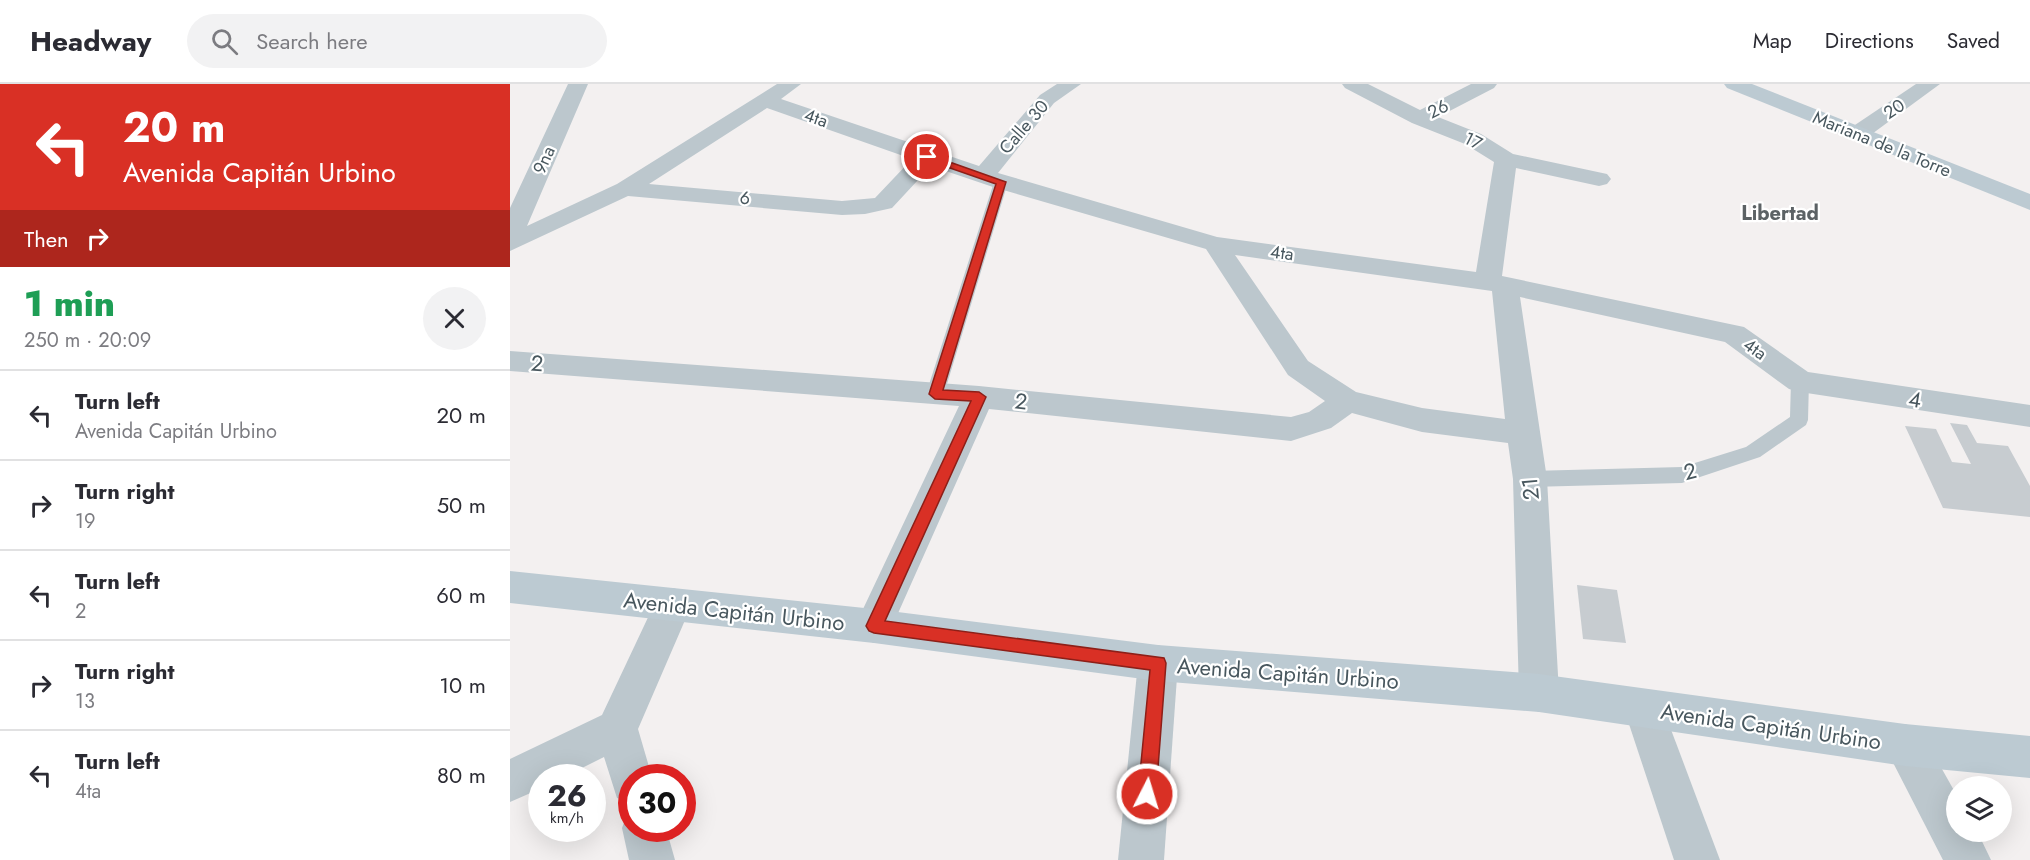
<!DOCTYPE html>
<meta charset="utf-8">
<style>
body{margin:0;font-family:Jost,sans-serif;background:#f2f2f3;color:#2b2b33;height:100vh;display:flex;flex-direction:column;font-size:22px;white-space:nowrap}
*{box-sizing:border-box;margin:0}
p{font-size:20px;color:#7c7c81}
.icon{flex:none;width:33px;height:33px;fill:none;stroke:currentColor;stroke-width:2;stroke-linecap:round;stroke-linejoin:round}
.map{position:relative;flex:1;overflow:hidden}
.sheet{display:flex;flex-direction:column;background:#fff;width:510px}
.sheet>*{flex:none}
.hud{background:#d93025;color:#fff;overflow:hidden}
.fabs{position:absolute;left:1436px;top:692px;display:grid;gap:12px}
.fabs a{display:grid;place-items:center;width:66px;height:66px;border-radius:50%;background:#fff;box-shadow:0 6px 24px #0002;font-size:30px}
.speed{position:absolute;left:18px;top:680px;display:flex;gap:12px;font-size:30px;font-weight:700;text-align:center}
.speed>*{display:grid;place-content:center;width:78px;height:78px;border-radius:50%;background:#fff;box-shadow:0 6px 24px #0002;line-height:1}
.speed small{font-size:15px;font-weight:400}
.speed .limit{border:9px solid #d22;background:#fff;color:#111}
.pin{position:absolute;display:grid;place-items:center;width:51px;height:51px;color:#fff;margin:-26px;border:3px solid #fff;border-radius:50%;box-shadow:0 2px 6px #0007}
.me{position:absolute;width:66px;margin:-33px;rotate:5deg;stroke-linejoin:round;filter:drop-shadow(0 0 4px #0008)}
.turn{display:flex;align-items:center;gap:21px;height:126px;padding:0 24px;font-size:27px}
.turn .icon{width:78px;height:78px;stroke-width:2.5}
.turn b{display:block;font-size:42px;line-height:51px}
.then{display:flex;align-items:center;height:57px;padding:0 24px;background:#0003;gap:12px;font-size:22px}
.round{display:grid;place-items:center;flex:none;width:63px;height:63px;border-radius:32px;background:#f2f2f3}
.headline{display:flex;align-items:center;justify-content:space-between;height:102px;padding:0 24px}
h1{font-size:36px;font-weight:800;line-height:45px;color:#1e9e55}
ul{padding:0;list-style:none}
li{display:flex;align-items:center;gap:18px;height:90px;padding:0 24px;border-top:2px solid #e1e1e2}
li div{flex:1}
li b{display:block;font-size:22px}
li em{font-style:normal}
header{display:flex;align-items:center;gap:36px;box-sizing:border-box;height:84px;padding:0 30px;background:#fff;border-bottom:2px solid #e1e1e2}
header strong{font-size:28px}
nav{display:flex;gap:33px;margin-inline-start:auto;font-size:21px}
.search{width:420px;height:54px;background:#f2f2f3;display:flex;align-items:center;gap:15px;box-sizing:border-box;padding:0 21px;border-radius:33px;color:#7c7c81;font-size:22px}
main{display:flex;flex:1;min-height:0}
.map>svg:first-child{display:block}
.building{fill:#c7ccd0}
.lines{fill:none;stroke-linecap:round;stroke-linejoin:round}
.lane{fill:#bcc7cd;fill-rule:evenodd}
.street{fill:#bcc7cd;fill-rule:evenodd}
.secondary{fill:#bccad2;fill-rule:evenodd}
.route{fill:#d93025;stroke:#8d1f18;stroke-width:1.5}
.labels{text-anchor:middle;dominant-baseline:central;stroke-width:4.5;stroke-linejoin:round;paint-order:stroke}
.far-street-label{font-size:18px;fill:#48575e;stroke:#fff}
.far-neighbourhood-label{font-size:20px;font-weight:bold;fill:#5c6265;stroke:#fff}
.street-label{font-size:22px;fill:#48575e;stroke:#fff}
</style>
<header>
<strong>Headway</strong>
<div class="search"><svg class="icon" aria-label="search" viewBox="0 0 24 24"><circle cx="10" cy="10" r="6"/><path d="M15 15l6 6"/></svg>Search here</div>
<nav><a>Map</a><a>Directions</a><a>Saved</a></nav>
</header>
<main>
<section class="sheet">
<div class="hud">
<div class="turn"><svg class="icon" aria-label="left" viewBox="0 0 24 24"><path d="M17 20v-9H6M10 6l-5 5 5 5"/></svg><div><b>20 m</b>Avenida Capitán Urbino</div></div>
<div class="then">Then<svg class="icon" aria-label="right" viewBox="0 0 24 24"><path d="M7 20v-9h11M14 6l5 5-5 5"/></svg></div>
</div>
<div class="headline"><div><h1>1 min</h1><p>250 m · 20:09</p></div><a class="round"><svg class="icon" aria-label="close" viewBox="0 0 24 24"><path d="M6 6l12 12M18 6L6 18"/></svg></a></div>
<ul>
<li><svg class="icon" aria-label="left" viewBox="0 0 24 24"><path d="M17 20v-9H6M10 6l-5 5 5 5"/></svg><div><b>Turn left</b><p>Avenida Capitán Urbino</p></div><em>20 m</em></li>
<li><svg class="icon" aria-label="right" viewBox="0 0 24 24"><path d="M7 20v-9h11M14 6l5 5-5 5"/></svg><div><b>Turn right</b><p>19</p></div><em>50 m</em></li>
<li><svg class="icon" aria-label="left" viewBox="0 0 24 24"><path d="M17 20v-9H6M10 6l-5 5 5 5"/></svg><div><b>Turn left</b><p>2</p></div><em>60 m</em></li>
<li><svg class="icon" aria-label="right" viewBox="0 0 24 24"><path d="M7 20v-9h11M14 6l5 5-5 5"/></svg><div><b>Turn right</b><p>13</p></div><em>10 m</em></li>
<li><svg class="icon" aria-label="left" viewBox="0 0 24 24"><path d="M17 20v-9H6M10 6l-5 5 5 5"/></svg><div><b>Turn left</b><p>4ta</p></div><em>80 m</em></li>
</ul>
</section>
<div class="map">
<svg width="1520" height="776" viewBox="0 0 1520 776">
<rect width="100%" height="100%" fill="#f3f0f0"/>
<g class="building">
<path d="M1440,339l17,2 10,18 31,3 22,40v31l-87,-9 -38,-82 31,3 16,33 19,2z"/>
<path d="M1067,501l40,5 9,53 -43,-4z"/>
</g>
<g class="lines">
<g class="lane">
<path d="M491,94l7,4 -64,212 -3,5h-12l-3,-5 68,-212z"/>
<path d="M1290,291l6,2 3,4 -1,39 -2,5 -46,32 -78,26 -152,4 -7,-3 -3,-5 3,-5 7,-3 152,-4 64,-20 44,-30 1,-36 3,-4z"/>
</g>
<g class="street">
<path d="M58,0h20l-61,142 90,-42 160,-100h24l-20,15 198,67 61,-71 17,-11h24l-27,19 -56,70 219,64 259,35 18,-110 -29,-18 -53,-21 -67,-35 -3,-4h26l52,26 51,-26h26l-3,4 -56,29 43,17 32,20 94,20 4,5 -4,5 -8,2 -83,-18 -14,108 242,51 64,45 222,33v22l-230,-35 -11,-3 -64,-47 -205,-45 27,182 12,214 -6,13 -14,6 -14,-6 -6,-13 -6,-214 -5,-36 -86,-11 -70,-19 -21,15 -40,13 -302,-32 -102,229 -13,5 -13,-5 -6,-12 104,-220 -449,-35v-20l469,35 312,31 18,-5 16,-11 -37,-26 -82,-126 -213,-62 -62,-21 -39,42 -27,6 -23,1 -214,-19 -118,55v-43zM257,24l145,51 -37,39 -33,3 -193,-17zM725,171l257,36 13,128 -83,-11 -66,-16 -48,-31z"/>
<path d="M1406,0h24l-75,55h-16l-3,-5 3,-5z"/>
<path d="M163,504l13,4 6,12 -54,125 14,48h-20v27l-15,-6 -13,-41 -40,20h-22v11l-32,14v-43l92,-44 58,-123z"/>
<path d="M648,561l14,5 6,13 -14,197h-46l20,-197 6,-13z"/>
<path d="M1134,606l14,5 62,165h-46l-50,-151 6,-14z"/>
<path d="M1395,640l15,6 36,64v37h21l14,29h-48l-59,-115 6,-15z"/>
<path d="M122,727v17h34l9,32h-46l-7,-32 6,-16z"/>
</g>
<g class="secondary">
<path d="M1214,0h28l278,110v16l-303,-122z"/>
<path d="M0,487l364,38 284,36 381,29 366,50 125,12v42l-125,-12 -366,-54 -381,-31 -284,-38 -364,-40z"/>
</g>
</g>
<path class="route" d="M417,70l79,28 -63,208 36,2 7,5 -101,224 279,37 2,5 -10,131 -3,7 -6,2 -6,-2 -3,-7 12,-124 -276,-37 -5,-2 -3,-5 105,-225 -36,-2 -6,-5 67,-210 -72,-25v-4z"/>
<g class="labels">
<g class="far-street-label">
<text transform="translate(928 25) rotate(-27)">26</text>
<text transform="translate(1384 25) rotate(-34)">20</text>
<text transform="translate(306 34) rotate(19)">4ta</text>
<text transform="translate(514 43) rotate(-49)">Calle 30</text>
<text transform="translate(963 57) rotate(27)">17</text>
<text transform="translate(1372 60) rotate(22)">Mariana de la Torre</text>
<text transform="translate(34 76) rotate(-66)">9na</text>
<text transform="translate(235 114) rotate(5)">6</text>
<text transform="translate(772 169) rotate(7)">4ta</text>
<text transform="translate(1245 265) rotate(35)">4ta</text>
</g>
<g class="far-neighbourhood-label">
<text x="1270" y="129">Libertad</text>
</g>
<g class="street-label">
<text transform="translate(27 279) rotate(4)">2</text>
<text transform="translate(1405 315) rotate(9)">4</text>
<text transform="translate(511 317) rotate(6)">2</text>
<text transform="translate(1180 387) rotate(-14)">2</text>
<text transform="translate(1020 405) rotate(-95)">21</text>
<text transform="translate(224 527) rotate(6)">Avenida Capitán Urbino</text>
<text transform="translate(778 589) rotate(4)">Avenida Capitán Urbino</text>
<text transform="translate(1261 642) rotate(8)">Avenida Capitán Urbino</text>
</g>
</g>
</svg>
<div class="fabs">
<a><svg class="icon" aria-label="layers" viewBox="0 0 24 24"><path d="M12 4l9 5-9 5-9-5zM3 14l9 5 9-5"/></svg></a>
</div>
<div class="speed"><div>26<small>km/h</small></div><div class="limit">30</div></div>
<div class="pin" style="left:417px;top:73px;background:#d93025"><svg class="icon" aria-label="arrive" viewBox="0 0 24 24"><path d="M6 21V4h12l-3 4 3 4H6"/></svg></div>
<svg class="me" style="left:637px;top:710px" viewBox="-20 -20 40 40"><circle r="17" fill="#d93025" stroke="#fff" stroke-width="3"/><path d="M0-11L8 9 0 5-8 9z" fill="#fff"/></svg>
</div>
</main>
